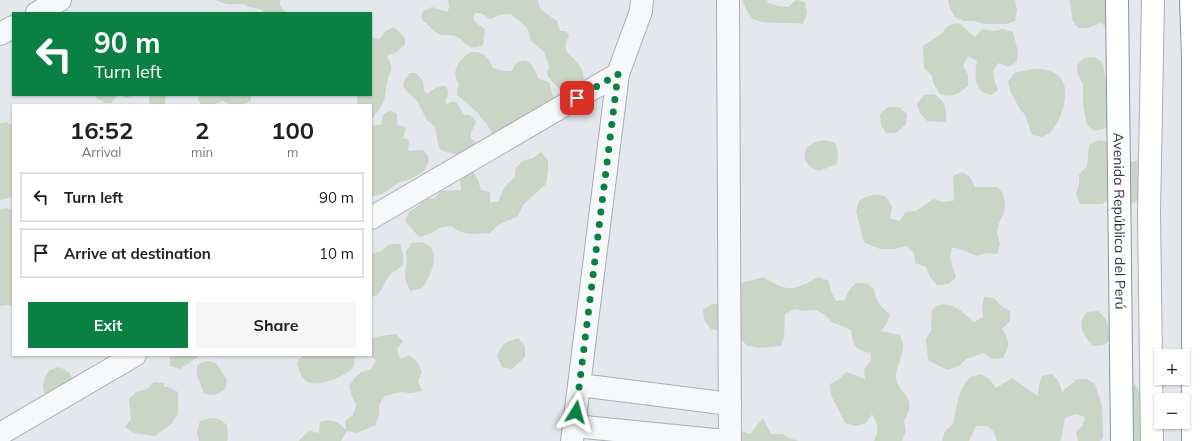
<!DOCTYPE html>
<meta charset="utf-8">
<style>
body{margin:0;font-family:Mulish,sans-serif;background:#f6f6f6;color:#202124;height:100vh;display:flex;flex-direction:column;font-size:15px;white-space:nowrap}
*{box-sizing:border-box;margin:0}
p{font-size:13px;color:#757577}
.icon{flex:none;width:22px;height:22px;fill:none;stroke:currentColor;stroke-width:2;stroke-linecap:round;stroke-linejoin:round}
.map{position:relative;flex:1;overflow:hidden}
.side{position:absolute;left:12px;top:104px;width:360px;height:252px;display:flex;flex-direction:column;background:#fff;border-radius:0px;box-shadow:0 1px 3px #0004}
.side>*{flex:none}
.banner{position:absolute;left:12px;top:12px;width:360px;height:84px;border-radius:0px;box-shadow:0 1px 3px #0004;background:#0b8043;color:#fff;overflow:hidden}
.fabs{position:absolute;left:1154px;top:349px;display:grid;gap:8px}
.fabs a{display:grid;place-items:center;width:36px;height:36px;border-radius:0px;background:#fff;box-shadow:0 1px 3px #0004;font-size:20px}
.pin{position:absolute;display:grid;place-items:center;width:34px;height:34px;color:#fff;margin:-17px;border-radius:8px;box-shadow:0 2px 6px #0006}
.me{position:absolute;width:44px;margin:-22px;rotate:8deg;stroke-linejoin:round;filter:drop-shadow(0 0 3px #0008)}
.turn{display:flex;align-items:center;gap:14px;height:84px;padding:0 16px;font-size:18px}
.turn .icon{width:52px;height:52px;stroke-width:2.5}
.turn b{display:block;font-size:28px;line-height:34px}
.eta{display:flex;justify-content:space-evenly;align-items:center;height:68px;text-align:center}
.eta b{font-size:24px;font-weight:700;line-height:28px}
.button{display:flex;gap:8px;margin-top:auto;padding:8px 16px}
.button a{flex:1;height:46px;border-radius:0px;background:#0b8043;color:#fff;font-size:16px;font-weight:700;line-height:46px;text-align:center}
.button a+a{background:#f6f6f6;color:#202124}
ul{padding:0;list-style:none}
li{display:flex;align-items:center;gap:12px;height:50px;margin:0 8px 6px;padding:0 8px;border:2px solid #e0e0e0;border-radius:0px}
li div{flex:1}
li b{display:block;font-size:15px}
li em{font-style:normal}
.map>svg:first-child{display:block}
.green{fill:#c9d6c5}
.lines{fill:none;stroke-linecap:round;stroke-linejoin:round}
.street-casing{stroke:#a9aeb7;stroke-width:24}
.secondary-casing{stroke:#a9aeb7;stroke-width:24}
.highway-casing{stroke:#8b94a3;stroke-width:24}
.street{stroke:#f7f8fa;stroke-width:22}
.secondary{stroke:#fff;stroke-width:22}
.highway{stroke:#fff;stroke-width:22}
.route{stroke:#0b8043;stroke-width:7;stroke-dasharray:0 12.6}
.labels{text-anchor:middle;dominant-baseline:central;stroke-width:3;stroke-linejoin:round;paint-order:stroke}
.street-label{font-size:14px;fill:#2b3445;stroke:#f4f6f9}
</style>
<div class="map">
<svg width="1202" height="441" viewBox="0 0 1202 441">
<rect width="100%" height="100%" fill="#e4e7ec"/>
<g class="green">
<path d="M216,0h64v5l6,8h-21l-5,-4 -12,-2 -4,-3c-12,0 -15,2 -28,-4z"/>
<path d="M448,0h90l2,9 17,12 3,10h5l4,3c-1,6 -5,10 -3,15 1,4 3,5 6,8 9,10 12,13 12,27l-17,8h-5l-14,-15 -1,-5 2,-5 -5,-15 -13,-11 -3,-11 -3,-4 -14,-12 -11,1 -10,4 -9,-6h-6l-2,6 3,4 9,6 -2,16c-15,8 -17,-5 -28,-9 -6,-2 -12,1 -18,-3 -6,-3 -8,-9 -14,-12l-2,-4 2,-6 9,-4 15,5 2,-4z"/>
<path d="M742,0h25l1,3 10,3 10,1 8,-7 9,2 2,11 -4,11c-12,-2 -44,2 -52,-7 -4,-4 -6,-12 -9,-17z"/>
<path d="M948,0h67l2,10 -2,11 -8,3h-22l-11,-3h-10l-9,-4 -5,-9z"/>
<path d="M1070,0h48l-8,28 -10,-5 -12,5h-10l-6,-9z"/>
<path d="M959,23l16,14 7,-8 11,2 10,-2 10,3 5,20 -1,10 -9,5 -9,-4 -6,7 1,10 4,10 -7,5c-3,-1 -8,-2 -10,-4 -7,-8 -6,-21 -4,-30l-9,-5 -5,10 5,9v11c-12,9 -14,12 -28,8l-6,-9 -2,-9 -8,-8 -1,-22 18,-12 8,-9z"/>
<path d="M394,27l11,11v6l-8,8 -10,4c8,16 3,12 0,27 -2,7 -1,15 -5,22 -4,6 -8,10 -11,16v-16h-13l-1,-10h14v-59l3,2 5,1 7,-8z"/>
<path d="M471,52c13,-1 17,5 22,16 6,2 13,3 19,3 2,-5 4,-9 9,-10 11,-2 14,11 18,18l10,3 6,21 -58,33 -5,-2 -5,-10 -7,-7 -2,-4 -21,-18v-5l2,-6c-9,-13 0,-25 12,-32z"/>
<path d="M1095,57l8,6 3,20 8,7 2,36 -22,5 -7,-6 -4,-21v-20l-5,-9 -1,-10 8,-7z"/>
<path d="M1034,69c10,0 22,1 28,11 8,13 0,39 -10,50 -2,3 -6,5 -10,7l-10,-2 -7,-21 -4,-3 -10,-18 -3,-11 6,-9z"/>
<path d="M410,73h6l7,8 1,10 4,3c5,-6 11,-8 18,-8 3,6 3,9 -1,14l2,5 3,-3h6l8,13h5l5,3 2,5 -5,9v6l4,3 2,5 -9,12 -25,-7 -4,-3 -4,-21 -8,-7 -10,-19 -11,-10 -3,-5 1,-5z"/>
<path d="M934,94c13,9 12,13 12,28l-19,-1 -7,-8 -3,-9 7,-9z"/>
<path d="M95,95h39l-8,3 -2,-2 -6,-1 -7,8h-6l-9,-5z"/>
<path d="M151,95h15l-1,10h-15l-1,-7z"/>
<path d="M199,95h52v6c-10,5 -18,6 -28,0l-11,4h-10l-4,-5z"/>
<path d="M888,107h11l8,7 -1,10 -10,9h-10l-5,-8 -1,-11z"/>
<path d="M392,111l5,3v10l9,4 -3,10 6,2 -1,11 15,-1c4,4 7,7 5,13 -5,16 -24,15 -36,24 -8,6 -8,7 -19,9l-2,-1v-68l5,-2h5l2,-10 4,-3z"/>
<path d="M7,122l6,4v70l-3,2 -10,2v-77z"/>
<path d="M825,140l10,3 3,10 -1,11 -18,7 -9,-4 -6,-9 2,-10 9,-6z"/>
<path d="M1098,140l10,2c11,15 12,23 33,18l2,32 -6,9 -9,5h-11l-9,-6 -6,4h-22l-4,-10 3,-10v-9l8,-9 2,-21z"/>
<path d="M541,152l7,8v11l-2,13 -23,21 -5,11 -20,9 -8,8 -21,1 -11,-3 -8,-5 -11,2 -9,6 -11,3 -14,-16 4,-9 9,-6 6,-7 11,-1 6,-7 20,-1 -1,-10 3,-11 10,2 5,9 3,10 9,2v11l9,-2c3,-11 7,-17 16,-24l1,-10 7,-6 10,-3z"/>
<path d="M962,172l8,5 5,10h21l7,6 2,11 -1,9 -5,10 -2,10 3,11 -3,10 -10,-1 -10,3 -20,-8h-5l-2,10 6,20 -8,6 -11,1 -7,-8 -4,-10 -11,-4 -1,-10 -8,-7c-16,5 -27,5 -42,-4l-8,-31 3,-10c8,-5 19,-10 28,-3 2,2 3,6 5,9l-2,11 9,3 7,-9 10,-1 17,-12 10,3 10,-1 1,-4 -1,-21z"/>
<path d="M6,208l7,2v97l-4,-2 -9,1v-97z"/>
<path d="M422,242l9,5c1,2 3,6 3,9 1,9 -6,25 -12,32l-12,3 -4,-10 -1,-10 2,-10 -1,-10 6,-8z"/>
<path d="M390,244h10l3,10v11c-4,3 -7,6 -11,8 -10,8 -6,19 -21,25v-44l10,-3z"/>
<path d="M763,277c27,16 29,14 56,0l10,4 2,10 5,10 9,-1 4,-10 7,-7h10l8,6c2,13 6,17 16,25l-3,9 -6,8 19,4c1,3 2,7 3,9 1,10 -6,21 -7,31 0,20 24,19 8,46l2,9 -4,11h-28c6,-12 4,-16 -2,-27l-6,9 -10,3 -11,-3 -14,-28 -1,-11 9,-5 7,-7 19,7 -1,-10 7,-8 -1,-10 -2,2c-14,-5 -15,-8 -17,-23l-19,-8 -7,-7 -9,-5 -12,1 -9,-2 -10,5 -1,21 -3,11 -22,2 -11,-2 -16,-14 -21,-3 -7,-9 -1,-10 9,-6h10c6,-7 14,-20 23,-22 8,-2 10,-2 18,-5z"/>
<path d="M984,297l10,1 7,8 9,5v10l-8,8c8,12 8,16 1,29l-11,1 -8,-6 -18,6 -7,7 -12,4 -19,-10 -2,-21 5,-8 1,-21c2,-2 6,-5 8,-5 14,-4 25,10 34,17l9,-5 -1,-10z"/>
<path d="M1098,311l7,7 8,20 -9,7 -11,1c-6,-6 -14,-16 -11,-26 1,-3 4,-6 5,-8z"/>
<path d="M396,334l7,7 -6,8 3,10 9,-4 8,7 5,9 -4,10 4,10 -11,2 -10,-1 -16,4 -6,9v9l-3,11 -19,8 -10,-2 -6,10h-42l2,-3 8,-7 10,2 1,-11c14,-4 16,-1 26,8l-1,-9 8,-6 3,-10 -4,-9 -3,-10c7,-10 10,-14 22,-17l5,-8 -6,-6 1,-15 4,-3z"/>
<path d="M518,338l7,8v11l-13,12 -10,-2 -5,-10c4,-14 8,-14 21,-19z"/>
<path d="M170,355h28v2l-18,12 -10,-3z"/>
<path d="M303,355h51l1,1c-1,2 0,6 -1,9 -3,7 -11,10 -17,13 -21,8 -35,11 -40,-16z"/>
<path d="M206,361l10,2 11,17 -2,10 -10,5 -11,-1 -7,-19v-10z"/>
<path d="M59,367c8,3 13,6 14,15l-25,16c-8,-8 -5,-21 2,-28z"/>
<path d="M981,374l8,5 7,9 16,-10 26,18 1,-11 3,-9 10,-2 7,8 3,10 15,-13h10l8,5 7,21 1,32 -3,4h-22l-2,-9 7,-7 2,-8 -10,-3 -10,4c-2,7 -2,18 -5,23h-63l-3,-9 -7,-6h-11l-7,15h-27l3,-10 8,-7 6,-29 5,-10 6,-8z"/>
<path d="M154,382l10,1v4h5l9,5v22l-6,9 -17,13 -21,-3 -9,-6 6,-8 -2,-20 7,-7 11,-3z"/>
<path d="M1134,384l7,8 2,49h-12l-6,-55z"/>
<path d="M210,418l9,1 8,6 1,11 -1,5h-28l-2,-9 3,-11z"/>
<path d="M763,418l8,16h11l10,5 7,2h-71l11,-11 11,4z"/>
</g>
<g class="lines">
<g class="street-casing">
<g id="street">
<path d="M728,0l2,441"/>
<path d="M37,13l23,-13"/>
<path d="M0,34l13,-7"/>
<path d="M371,218l247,-144"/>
<path d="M580,385l150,19"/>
<path d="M574,426l151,15"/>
<path d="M0,434l135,-79"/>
<path d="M572,441l46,-367 23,-63 1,-11"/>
</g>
</g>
<g class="secondary-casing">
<path id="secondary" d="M1152,441l-3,-228 4,-213"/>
</g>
<g class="highway-casing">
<g id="highway">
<path id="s1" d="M1117,0l5,441"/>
<path d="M1191,0l2,58v383"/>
</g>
</g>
<use href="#street" class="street"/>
<use href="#secondary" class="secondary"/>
<use href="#highway" class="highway"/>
</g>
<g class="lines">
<path class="route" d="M576,412l42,-338 -41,24"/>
</g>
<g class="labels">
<g class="street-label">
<text stroke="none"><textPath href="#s1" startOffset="221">Avenida República del Perú</textPath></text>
</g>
</g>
</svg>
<div class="fabs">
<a>+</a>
<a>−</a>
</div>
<div class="pin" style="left:577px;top:98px;background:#d93025"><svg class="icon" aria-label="arrive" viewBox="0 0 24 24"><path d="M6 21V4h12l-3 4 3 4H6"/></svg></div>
<svg class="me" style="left:576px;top:412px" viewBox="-20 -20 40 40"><path d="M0-17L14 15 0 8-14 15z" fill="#0b8043" stroke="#fff" stroke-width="4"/></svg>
<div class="banner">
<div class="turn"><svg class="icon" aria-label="left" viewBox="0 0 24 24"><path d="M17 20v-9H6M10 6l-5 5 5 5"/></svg><div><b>90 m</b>Turn left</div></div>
</div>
<section class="side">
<div class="eta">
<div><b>16:52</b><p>Arrival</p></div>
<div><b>2</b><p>min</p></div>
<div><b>100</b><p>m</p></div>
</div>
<ul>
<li><svg class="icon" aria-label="left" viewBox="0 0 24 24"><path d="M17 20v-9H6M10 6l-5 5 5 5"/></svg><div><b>Turn left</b></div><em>90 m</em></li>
<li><svg class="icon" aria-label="arrive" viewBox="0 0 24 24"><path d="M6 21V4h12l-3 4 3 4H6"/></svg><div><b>Arrive at destination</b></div><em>10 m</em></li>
</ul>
<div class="button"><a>Exit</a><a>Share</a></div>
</section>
</div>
